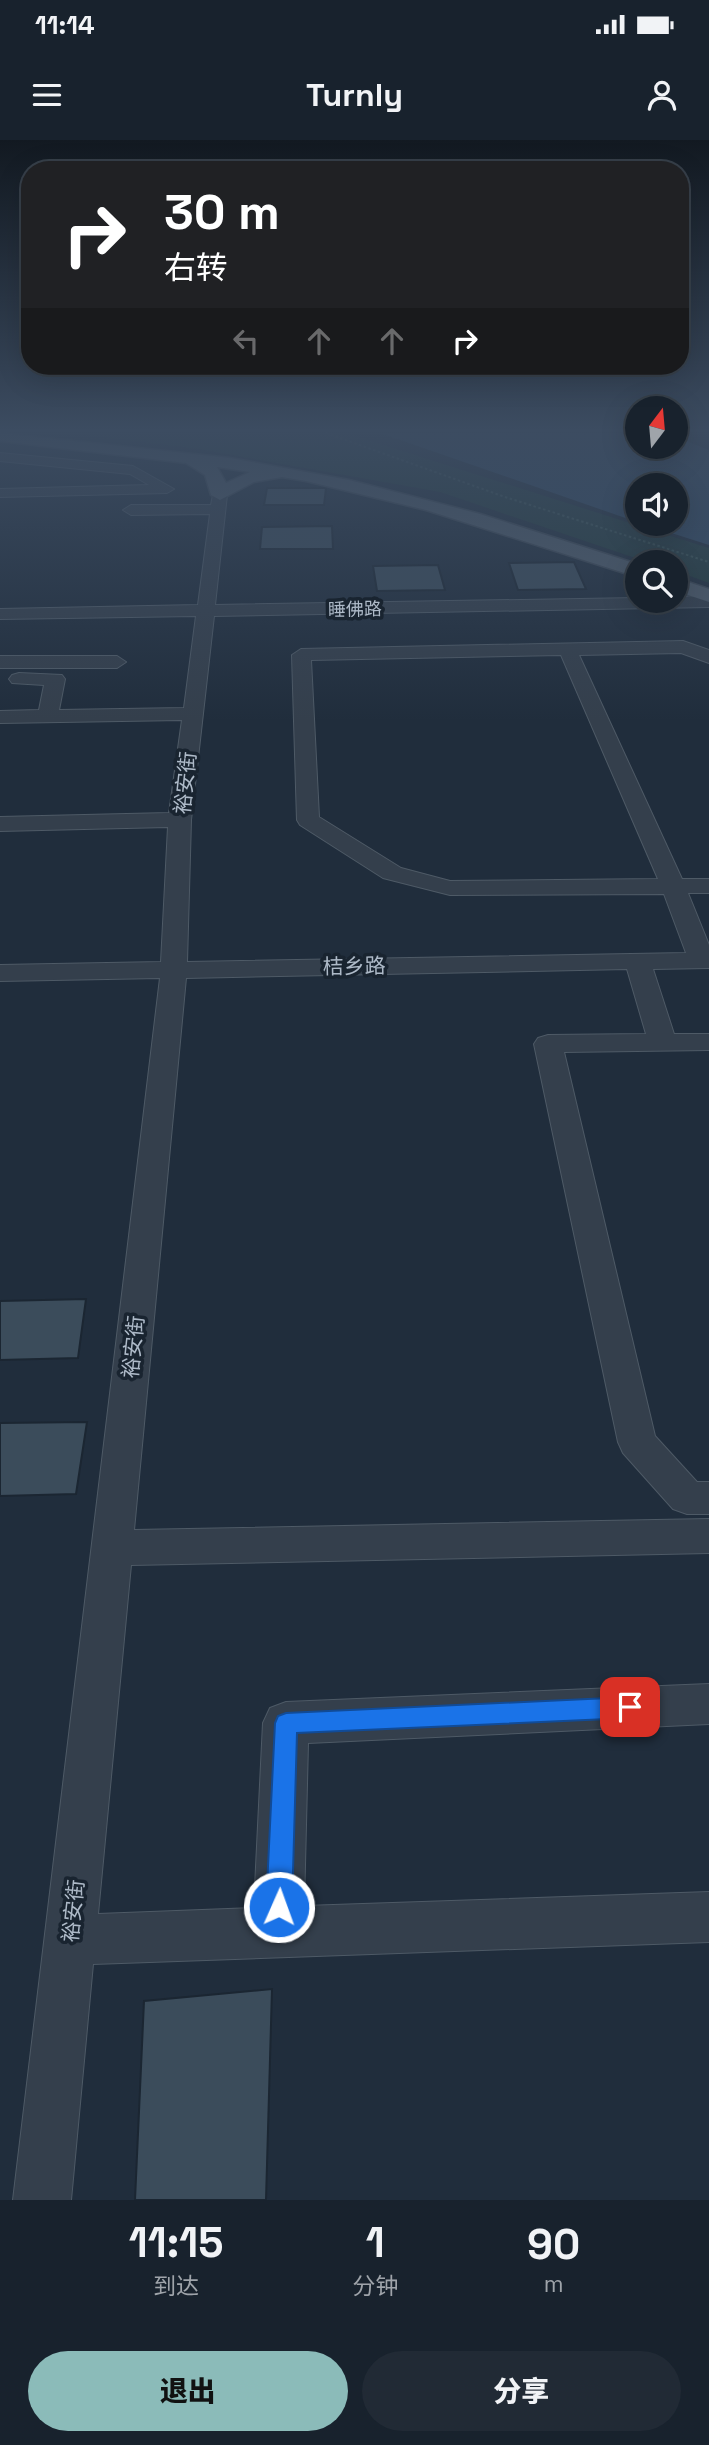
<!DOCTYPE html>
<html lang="zh">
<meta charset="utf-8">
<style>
body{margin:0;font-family:"Space Grotesk","Noto Sans SC",sans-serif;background:#212a35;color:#f1f3f6;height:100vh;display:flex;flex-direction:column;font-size:26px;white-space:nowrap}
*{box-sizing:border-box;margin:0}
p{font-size:23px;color:#9fa4aa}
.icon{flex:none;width:38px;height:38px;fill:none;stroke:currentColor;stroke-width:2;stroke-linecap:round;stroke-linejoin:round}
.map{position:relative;height:2060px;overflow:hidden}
.drawer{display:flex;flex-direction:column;background:#18222d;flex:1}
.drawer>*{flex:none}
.banner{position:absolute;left:21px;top:21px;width:668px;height:214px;border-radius:28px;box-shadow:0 7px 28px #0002,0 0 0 2px #363f49;background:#202124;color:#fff;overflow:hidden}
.needle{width:46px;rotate:16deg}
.buttons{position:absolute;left:625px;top:256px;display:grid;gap:14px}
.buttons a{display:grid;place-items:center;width:63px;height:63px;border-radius:50%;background:#18222d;box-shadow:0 7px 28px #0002,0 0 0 2px #363f49;font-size:35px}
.pin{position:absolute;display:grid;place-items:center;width:60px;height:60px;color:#fff;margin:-30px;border-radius:14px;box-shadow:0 4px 10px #0006}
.me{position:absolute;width:77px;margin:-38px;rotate:2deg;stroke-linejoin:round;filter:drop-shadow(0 0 5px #0008)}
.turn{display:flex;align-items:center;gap:24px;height:147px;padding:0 28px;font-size:32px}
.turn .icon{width:91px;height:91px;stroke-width:2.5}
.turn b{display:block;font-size:49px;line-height:60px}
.lanes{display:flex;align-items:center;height:66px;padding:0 28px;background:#0003;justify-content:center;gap:35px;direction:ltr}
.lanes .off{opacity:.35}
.eta{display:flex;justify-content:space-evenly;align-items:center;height:119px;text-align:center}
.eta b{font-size:42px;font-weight:800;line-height:49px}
.primary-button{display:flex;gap:14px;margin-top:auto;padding:14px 28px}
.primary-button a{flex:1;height:80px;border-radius:42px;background:#8bbbb9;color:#111;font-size:28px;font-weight:800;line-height:80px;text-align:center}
.primary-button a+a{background:#212a35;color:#f1f3f6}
.status{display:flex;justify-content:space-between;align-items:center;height:49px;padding:0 35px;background:#18222d;direction:ltr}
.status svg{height:19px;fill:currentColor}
header{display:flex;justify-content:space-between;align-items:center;height:91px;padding:0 28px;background:#18222d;font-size:32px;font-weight:800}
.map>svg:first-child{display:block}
.green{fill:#223b3d}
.water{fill:#314a65}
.building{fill:#3b4c5b;stroke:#1b2632;stroke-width:2}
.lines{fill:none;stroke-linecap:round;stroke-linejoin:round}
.minor-casing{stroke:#4e5a66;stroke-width:2}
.major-casing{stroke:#3d4855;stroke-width:3}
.path{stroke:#3c5757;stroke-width:2;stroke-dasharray:2.5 2.5;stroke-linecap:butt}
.minor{fill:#343f4c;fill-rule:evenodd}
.major{fill:#515e6c;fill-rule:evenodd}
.route{fill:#1a73e8;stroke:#114b97;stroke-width:2}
.labels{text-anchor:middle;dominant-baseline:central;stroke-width:7;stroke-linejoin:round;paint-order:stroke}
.far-street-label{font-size:18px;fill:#aebac8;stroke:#192430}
.street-label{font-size:21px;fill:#aebac8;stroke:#192430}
</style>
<div class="status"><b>11:14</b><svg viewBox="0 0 49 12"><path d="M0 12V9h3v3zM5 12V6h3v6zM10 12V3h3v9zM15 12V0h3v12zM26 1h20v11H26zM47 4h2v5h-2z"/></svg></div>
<header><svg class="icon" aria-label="menu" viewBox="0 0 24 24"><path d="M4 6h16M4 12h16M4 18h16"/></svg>Turnly<svg class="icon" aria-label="person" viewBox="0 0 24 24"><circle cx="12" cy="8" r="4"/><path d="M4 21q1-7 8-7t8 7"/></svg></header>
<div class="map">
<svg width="709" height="2060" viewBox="0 0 709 2060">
<rect width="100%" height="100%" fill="#202d3c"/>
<path class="green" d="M71,293h275l363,115v35l-33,-12v-9h-29l-207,-70 -242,-43z"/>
<path class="water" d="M380,293h257v13h39v-9l33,13v95l-69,-22h36v-38h-39v37z"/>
<g class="building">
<path d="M267,348h59l-2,17h-60z"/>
<path d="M332,386l1,23h-73l2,-22z"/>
<path d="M574,422l12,27 -68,1 -9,-27z"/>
<path d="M438,425l7,25 -68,1 -4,-25z"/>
<path d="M86,1159l-8,59 -78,2v-59z"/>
<path d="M87,1282l-11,72 -76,2v-73z"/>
<path d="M272,1849l-6,211h-131l9,-199z"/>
</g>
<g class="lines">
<g class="minor-casing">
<g id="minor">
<path d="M0,313l133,13 41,23 -7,4 -167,4v-8l149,-4 -19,-11 -130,-13z"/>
<path d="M220,351l7,4 -12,110 422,-7v2h39v-3h33v10l-495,9 -23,204 -4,142 499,-9 -22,-59 -214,1 -67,-17 -83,-53 -3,-5 -5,-165 9,-6 382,-8 26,9v13l-28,-10 -102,2 103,224h27v14h-21l21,52v23l-56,1 21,65h35v16l-145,2 91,384 42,46h12v32h-22l-14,-5 -50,-56 -5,-11 -84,-398 4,-6 10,-3 98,-1 -19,-65 -441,9 -52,552 575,-11v34l-578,12 -33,349 156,-6 9,-185 7,-15 16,-6 423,-18v40l-401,19 -4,163 405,-14v50l-616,22 -22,236h-58l147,-1222 -160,3v-16l161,-3 7,-135 -168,4v-14l169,-4 13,-93 -182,3v-12l39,-1 5,-25 -32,-2 -3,-4 3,-4 7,-2 43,2 3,4 -6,31 125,-2 12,-92 -196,3v-10l198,-4 12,-91 -79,1 -8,-5 8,-5h80l2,-10zM561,515l97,224 -208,2 -49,-13 -82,-51 -8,-157z"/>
<path d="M0,516h117l9,6 -9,6h-117z"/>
</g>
</g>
<g class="major-casing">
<g id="major">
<path d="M0,293l230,25 119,22 131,34 157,50v13l-211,-67 -120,-29 -24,-4 -28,5 -34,18 -9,-5 -6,-20 -19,-12 -186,-22zM217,327l33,5 -24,11z"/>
<path d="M676,438l33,11v13l-33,-11z"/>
</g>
</g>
<path class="path" d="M326,293l179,64 204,65"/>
<use href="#minor" class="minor"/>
<use href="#major" class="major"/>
</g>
<linearGradient id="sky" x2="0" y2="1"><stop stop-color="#121921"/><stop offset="0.5" stop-color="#3c4c61"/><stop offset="1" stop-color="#3c4c61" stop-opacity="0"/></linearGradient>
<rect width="709" height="581" fill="url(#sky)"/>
<path class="route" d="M630,1557l8,3 3,7 -3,8 -8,3 -333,15 -5,174 -4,9 -9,3 -9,-3 -4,-9 9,-184 3,-7 8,-3z"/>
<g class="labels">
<g class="far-street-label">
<text transform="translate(355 469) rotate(-1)">睡佛路</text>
</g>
<g class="street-label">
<text transform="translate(185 643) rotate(-84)">裕安街</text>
<text transform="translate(354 826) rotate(-1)">桔乡路</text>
<text transform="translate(133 1207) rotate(-84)">裕安街</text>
<text transform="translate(73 1771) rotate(-84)">裕安街</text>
</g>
</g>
</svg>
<div class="buttons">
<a><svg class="needle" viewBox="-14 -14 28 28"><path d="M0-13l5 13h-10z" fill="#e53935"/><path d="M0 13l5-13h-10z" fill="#9fa4aa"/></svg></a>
<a><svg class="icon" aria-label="sound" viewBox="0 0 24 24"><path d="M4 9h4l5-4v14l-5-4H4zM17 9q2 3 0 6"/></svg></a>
<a><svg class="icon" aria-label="search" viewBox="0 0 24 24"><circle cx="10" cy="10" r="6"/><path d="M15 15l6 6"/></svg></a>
</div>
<div class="pin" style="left:630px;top:1567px;background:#d93025"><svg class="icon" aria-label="arrive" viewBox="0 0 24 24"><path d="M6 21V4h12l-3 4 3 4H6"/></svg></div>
<svg class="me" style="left:279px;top:1767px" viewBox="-20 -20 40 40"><circle r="17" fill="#1a73e8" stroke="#fff" stroke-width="3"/><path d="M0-11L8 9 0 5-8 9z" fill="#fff"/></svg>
<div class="banner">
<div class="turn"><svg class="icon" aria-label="right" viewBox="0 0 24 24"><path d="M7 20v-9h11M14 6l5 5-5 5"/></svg><div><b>30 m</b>右转</div></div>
<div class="lanes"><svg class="icon off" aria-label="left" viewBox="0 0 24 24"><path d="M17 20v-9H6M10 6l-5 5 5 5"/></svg><svg class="icon off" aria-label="ahead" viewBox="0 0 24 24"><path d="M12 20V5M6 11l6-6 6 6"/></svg><svg class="icon off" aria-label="ahead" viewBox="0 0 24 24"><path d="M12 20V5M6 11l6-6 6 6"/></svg><svg class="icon" aria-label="right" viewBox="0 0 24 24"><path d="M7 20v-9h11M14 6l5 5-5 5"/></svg></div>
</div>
</div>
<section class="drawer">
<div class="eta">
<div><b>11:15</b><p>到达</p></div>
<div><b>1</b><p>分钟</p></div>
<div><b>90</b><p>m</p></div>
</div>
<div class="primary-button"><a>退出</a><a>分享</a></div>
</section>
